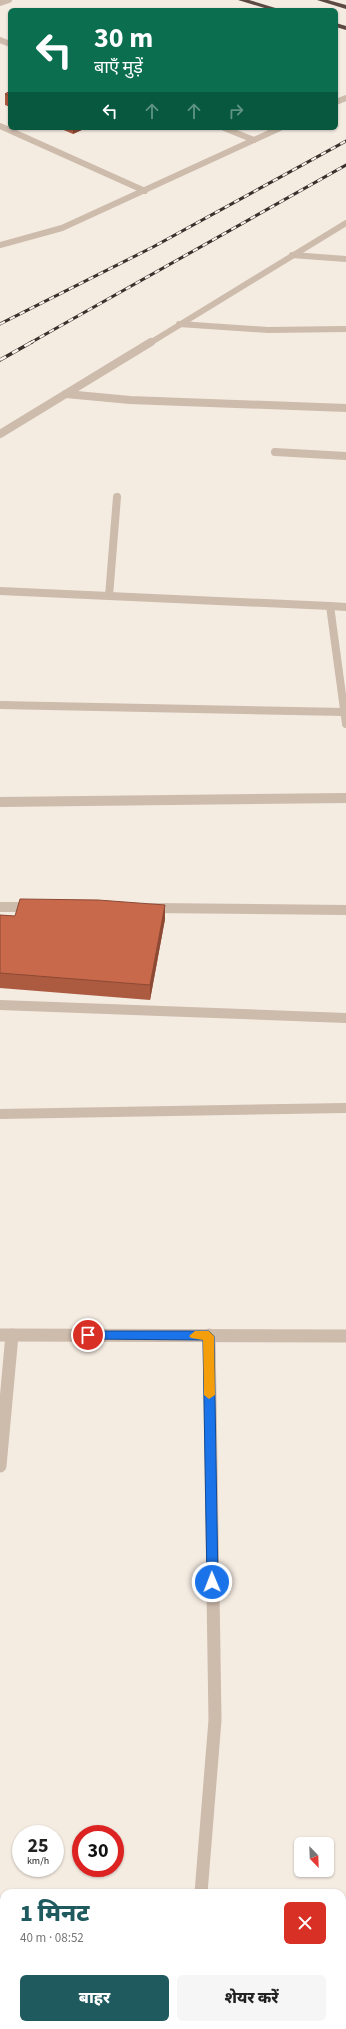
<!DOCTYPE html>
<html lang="hi">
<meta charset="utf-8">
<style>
body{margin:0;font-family:"Source Sans 3","Noto Sans Devanagari",sans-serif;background:#f6f6f6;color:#222;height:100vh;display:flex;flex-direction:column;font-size:15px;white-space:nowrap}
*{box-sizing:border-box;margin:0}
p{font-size:13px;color:#767676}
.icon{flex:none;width:22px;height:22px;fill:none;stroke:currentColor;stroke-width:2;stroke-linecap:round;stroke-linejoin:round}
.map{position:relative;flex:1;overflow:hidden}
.panel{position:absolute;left:0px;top:1889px;width:346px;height:140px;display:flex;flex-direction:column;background:#fff;border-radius:12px 12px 0 0;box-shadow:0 1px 3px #0004}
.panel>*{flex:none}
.guide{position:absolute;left:8px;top:8px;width:330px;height:122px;border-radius:6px;box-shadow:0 1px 3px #0004;background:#0b6e4f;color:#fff;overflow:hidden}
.needle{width:26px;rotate:157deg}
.fabs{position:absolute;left:294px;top:1837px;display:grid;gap:8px}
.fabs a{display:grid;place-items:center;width:40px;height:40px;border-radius:6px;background:#fff;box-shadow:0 1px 3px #0004;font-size:20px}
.speed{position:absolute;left:12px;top:1825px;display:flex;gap:8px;font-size:20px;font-weight:700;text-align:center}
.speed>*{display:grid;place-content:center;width:52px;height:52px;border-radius:50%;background:#fff;box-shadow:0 1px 3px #0004;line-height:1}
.speed small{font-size:10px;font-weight:400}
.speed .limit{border:6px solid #d22;background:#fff;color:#111}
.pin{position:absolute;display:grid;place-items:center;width:34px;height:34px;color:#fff;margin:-17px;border:2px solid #fff;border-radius:50%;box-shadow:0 1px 4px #0007}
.me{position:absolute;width:44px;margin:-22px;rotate:359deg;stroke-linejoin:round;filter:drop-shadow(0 0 3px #0008)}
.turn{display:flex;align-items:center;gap:14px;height:84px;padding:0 20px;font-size:18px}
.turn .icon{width:52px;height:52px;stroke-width:2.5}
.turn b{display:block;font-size:28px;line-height:34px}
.lanes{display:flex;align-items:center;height:38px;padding:0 20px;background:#0003;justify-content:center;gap:20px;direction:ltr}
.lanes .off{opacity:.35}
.round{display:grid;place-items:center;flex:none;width:42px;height:42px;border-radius:6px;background:#f6f6f6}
.head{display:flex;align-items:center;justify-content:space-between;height:68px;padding:0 20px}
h1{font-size:24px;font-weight:800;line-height:30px;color:#1f5a5e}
.action{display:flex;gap:8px;margin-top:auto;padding:8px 20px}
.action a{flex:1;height:46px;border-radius:6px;background:#1f5a5e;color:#fff;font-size:16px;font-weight:800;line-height:46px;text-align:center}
.action a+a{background:#f6f6f6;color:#222}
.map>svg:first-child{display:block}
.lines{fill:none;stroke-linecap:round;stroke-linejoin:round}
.street-far3{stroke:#cdbbac;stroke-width:6}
.street-far2{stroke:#cdbbac;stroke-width:8}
.street-far1{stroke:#cdbbac;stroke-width:10}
.street{stroke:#cdbbac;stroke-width:13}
.highway{fill:#5c4a42;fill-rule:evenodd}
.rail-far1-casing{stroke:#3b302b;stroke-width:3}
.rail-casing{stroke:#3b302b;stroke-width:3.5}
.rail-far1{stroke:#fbf5ee;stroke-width:2;stroke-dasharray:5.5;stroke-linecap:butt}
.rail{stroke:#fbf5ee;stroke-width:2.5;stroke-dasharray:7;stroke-linecap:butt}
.wall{fill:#ac5a40}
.shaded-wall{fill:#8c4a34}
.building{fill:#c8694b;stroke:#8c4a34}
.route{fill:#1a73e8;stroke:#114b97}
.slow{fill:#f59e0b}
</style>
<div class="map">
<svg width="346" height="2029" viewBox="0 0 346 2029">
<rect width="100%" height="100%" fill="#f4ebe1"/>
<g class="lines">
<g class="street-far3">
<path d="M0,3l9,-3"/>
<path d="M0,40l10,4"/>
<path d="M336,102l10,-4"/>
<path d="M0,126l145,65"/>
<path d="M224,128l30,12"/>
<path d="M0,245l62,-17 218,-100"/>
<path d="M292,255l54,4"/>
<path d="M179,324l89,6 78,-1"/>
<path d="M150,343l196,-120"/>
</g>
<g class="street-far2">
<path d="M66,394l64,6 216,8"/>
<path d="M0,434l151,-92"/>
<path d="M275,452l71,4"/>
<path d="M0,591l330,15 16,118"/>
<path d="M109,596l8,-99"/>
<path d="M330,606l16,1"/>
<path d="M0,705l344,7"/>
</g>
<g class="street-far1">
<path d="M0,802l346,-4"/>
<path d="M0,907h30"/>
<path d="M152,908l194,2"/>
<path d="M0,1005l346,13"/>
<path d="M0,1114l346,-6"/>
</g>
<g class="street">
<path d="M0,1335l346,1"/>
<path d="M0,1466l12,-131"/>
<path d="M201,1893l14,-173 -6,-385"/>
<path d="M191,2025v4"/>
</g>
<g class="highway">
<path d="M238,0h11l33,10h-11z"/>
<path d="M317,0h11l18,5v4z"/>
<path d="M336,23l10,3v4l-10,-3z"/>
</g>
<g class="rail-far1-casing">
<g id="rail-far1">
<path d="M0,324l153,-77 193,-106"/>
<path d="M30,343l316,-178"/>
</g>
</g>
<g class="rail-casing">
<path id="rail" d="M0,360l32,-18"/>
</g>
<use href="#rail-far1" class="rail-far1"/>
<use href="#rail" class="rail"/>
</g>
<g class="wall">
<path d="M10,91v16l-5,-2v-11z"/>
<path d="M59,128h27l-13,6z"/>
<path d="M165,905v14l-15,81 -150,-12v-73l15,1z"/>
</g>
<g class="shaded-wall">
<path d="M73,128h13l-13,6z"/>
<path d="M165,905v14l-15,81v-15z"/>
</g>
<g class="building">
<path d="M10,91v5l-5,-2z"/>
<path d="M20,899l78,1 67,5 -15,80 -150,-12v-58l15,1z"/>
</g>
<path class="route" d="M88,1331h121l5,5 4,246 -2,3 -4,2 -4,-2 -1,-3 -4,-242 -115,-1 -6,-4z"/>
<path class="slow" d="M195,1331h14l5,5 1,59 -6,4 -5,-4 -1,-55 -12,-2 -2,-2z"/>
</svg>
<div class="fabs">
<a><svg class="needle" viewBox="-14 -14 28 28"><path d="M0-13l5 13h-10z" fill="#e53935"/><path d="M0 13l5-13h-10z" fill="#767676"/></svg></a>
</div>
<div class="speed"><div>25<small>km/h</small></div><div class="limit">30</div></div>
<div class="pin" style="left:88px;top:1335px;background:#d93025"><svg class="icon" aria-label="arrive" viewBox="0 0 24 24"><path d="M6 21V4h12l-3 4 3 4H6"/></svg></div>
<svg class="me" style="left:212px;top:1582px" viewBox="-20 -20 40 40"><circle r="17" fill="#1a73e8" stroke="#fff" stroke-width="3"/><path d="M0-11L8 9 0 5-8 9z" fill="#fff"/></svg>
<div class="guide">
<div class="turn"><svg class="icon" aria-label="left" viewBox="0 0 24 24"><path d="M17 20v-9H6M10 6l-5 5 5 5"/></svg><div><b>30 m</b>बाएँ मुड़ें</div></div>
<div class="lanes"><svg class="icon" aria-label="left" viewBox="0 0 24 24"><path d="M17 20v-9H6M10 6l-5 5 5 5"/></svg><svg class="icon off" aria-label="ahead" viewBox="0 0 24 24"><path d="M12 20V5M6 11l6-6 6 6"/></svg><svg class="icon off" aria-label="ahead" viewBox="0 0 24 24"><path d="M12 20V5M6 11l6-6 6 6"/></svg><svg class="icon off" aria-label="right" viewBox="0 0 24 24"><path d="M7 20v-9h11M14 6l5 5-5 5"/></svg></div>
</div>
<section class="panel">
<div class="head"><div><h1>1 मिनट</h1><p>40 m · 08:52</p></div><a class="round" style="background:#d93025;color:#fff"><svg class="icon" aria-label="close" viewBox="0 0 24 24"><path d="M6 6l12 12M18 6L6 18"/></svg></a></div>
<div class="action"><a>बाहर</a><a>शेयर करें</a></div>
</section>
</div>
